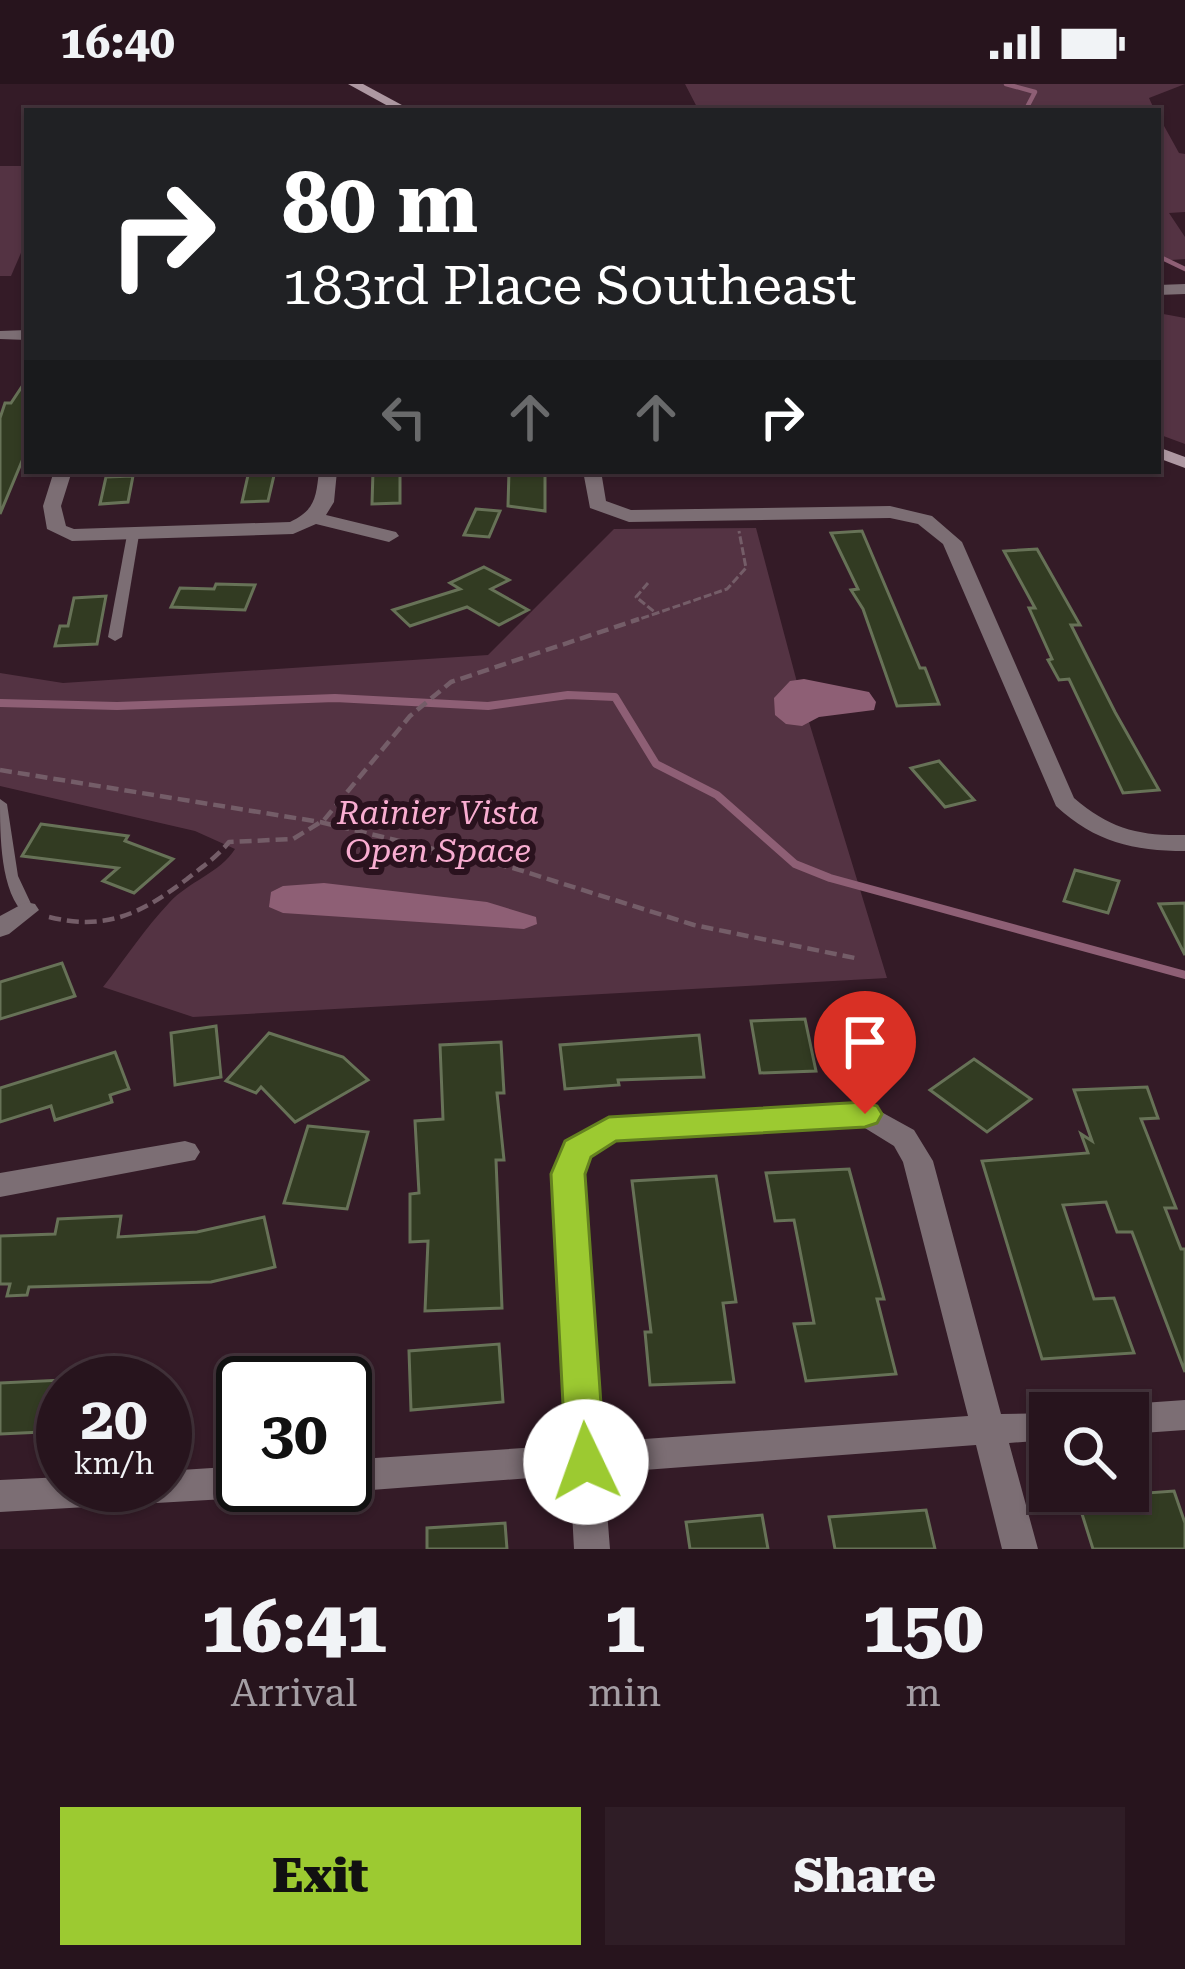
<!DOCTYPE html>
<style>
body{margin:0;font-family:"Roboto Serif",serif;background:#2f1d26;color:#f1f3f6;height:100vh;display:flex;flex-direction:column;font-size:45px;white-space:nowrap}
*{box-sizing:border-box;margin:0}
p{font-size:39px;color:#a49ea4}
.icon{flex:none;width:66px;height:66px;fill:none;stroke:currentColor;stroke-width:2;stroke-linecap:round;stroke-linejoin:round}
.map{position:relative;height:1465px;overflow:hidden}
.drawer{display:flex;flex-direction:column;background:#27141d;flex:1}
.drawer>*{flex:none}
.banner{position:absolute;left:24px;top:24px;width:1137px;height:366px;border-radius:0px;box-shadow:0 3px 9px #0004,0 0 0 3px #43333b;background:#202124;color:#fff;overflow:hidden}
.tools{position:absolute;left:1029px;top:1308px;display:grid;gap:24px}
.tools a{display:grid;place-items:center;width:120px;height:120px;border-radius:0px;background:#27141d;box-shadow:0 3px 9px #0004,0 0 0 3px #43333b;font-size:60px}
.speed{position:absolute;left:36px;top:1272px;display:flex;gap:24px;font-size:60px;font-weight:700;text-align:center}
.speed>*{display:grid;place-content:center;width:156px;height:156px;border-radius:50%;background:#27141d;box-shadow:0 3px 9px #0004,0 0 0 3px #43333b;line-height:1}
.speed small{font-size:30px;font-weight:400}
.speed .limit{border:6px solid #111;border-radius:18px;background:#fff;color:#111}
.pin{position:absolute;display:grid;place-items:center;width:102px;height:102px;color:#fff;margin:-123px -51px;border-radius:50% 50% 50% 0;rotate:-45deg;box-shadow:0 0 12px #0007}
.pin .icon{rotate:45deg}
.me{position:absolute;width:132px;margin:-66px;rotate:357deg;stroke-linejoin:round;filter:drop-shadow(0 0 9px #0008)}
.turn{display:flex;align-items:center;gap:42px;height:252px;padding:0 60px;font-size:54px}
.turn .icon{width:156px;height:156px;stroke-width:2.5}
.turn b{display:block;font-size:84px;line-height:102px}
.lanes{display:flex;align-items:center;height:114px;padding:0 60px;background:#0003;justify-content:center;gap:60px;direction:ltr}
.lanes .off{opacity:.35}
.eta{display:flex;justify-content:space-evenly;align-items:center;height:204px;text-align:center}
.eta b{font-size:72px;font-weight:800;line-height:84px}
.action{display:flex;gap:24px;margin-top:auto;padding:24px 60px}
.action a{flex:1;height:138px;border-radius:0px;background:#9cca31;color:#111;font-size:48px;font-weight:800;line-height:138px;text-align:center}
.action a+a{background:#2f1d26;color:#f1f3f6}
.status{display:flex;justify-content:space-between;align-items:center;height:84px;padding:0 60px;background:#27141d;direction:ltr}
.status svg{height:33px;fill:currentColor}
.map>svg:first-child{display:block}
.green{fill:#543343}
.water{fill:#8e5f75}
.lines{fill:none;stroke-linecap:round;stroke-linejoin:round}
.stream-far1{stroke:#8e5f75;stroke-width:4.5}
.stream{stroke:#8e5f75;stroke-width:8}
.building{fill:#323b22;stroke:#677257;stroke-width:3}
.path-far1{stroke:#745d68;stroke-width:3;stroke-dasharray:8 3;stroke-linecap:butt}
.path{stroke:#745d68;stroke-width:4.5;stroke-dasharray:12 6;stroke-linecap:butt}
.lane{fill:#7c6e74;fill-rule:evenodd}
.street{fill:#7c6e74;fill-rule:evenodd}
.secondary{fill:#ae98a2;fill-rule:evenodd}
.route{fill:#9cca31;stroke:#658320;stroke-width:3}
.labels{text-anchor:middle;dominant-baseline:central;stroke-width:12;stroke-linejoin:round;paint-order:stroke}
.park-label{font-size:33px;font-style:italic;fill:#f9add1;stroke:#2a121e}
</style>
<div class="status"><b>16:40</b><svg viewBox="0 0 49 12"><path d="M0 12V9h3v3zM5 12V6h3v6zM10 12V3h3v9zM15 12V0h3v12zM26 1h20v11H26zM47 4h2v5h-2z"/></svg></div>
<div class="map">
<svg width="1185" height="1465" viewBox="0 0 1185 1465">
<rect width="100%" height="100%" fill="#341b27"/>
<g class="green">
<path d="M685,0h500l-36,14 6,13h-456z"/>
<path d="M1158,31l21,38 6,1v58l-16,1 16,24v22l-27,2z"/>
<path d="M0,82h27v73l-16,37h-11z"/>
<path d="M1158,229l27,5v126l-27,-10z"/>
<path d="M756,444l42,158 89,292 -694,39 -90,-30c22,-28 42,-59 66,-84 20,-22 51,-30 66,-54l-40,-18 -195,-45v-113l63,10 425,-28 126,-126z"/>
</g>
<g class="water">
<path d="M804,595l65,13 7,10 -2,8 -55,7 -17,9 -16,-2 -11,-9 -1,-17 16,-17z"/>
<path d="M324,799l163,19 49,15 1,7 -13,5 -241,-16 -14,-6 2,-15 12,-6z"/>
</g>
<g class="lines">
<g class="stream-far1">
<path d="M1006,0l29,8 -10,19"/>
<path d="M1158,172l27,13"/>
</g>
<path class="stream" d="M0,619l117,3 218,-8 153,8 80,-11 47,2 41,67 61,31 78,69 35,14 355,97"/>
</g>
<g class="building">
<path d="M27,295v70l-27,65v-96l5,-15h6z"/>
<path d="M249,387h26l-7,30 -26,1z"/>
<path d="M373,387h27v32l-28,1z"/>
<path d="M509,387l36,1v39l-37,-5z"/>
<path d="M133,392l-5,26 -28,2 6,-27z"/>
<path d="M476,425l24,2 -11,26 -25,-2z"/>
<path d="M862,447l58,137h5l14,36 -42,2 -34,-97 -12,-19 7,-1 -27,-56z"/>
<path d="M1037,465l43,76h-9l44,87 44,78 -36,3 -54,-114 -10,1 -11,-20 4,-1 -23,-51h6l-31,-57z"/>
<path d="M484,483l25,13 -18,9 37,21 -29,15 -32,-18 -57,19 -17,-16 67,-21 -10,-6z"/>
<path d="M216,500l39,1 -10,25 -74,-3 9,-19 34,1z"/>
<path d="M106,512l-9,48 -42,2 5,-20h8l6,-28z"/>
<path d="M939,677l35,39 -29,7 -34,-39z"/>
<path d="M41,740l87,12 -3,5 48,18 -39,34 -31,-12 15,-13 -96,-12z"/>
<path d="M1075,786l44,11 -11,32 -44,-12z"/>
<path d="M1185,819v52l-26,-51z"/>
<path d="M62,879l13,33 -75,23v-37z"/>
<path d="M805,935l11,52 -56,2 -9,-52z"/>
<path d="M846,940l56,9 -7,45 -58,-10z"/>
<path d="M216,942l5,51 -46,8 -4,-52z"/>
<path d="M269,949l74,24 25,23 -73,42 -34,-35 -5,6 -30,-12z"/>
<path d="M699,951l5,42 -86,3 1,5 -54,4 -5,-44z"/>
<path d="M501,958l3,51h-7l7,67h-8l6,148 -77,3 3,-70 -18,1v-48l9,-1 -4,-72 28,-2 -3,-74z"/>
<path d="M115,968l14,37 -19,6 2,7 -57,18 -4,-14 -51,16v-34z"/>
<path d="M974,975l57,40 -44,33 -57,-42z"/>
<path d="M1147,1003l11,31 -17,1 35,89h-11l16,41h4v123l-53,-140h-15l-11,-30 -43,3 31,94 20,-1 20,55 -92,6 -60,-198 106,-8 -7,-19 11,7 -18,-51z"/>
<path d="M308,1042l60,6 -21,77 -63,-6z"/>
<path d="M849,1085l35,130h-7l19,75 -90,7 -12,-57 20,-1 -20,-103 -19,1 -9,-48z"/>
<path d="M716,1092l20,126 -13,1 11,79 -84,3 -5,-53h6l-19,-151z"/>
<path d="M121,1132l-3,21 79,-5 67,-15 11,50 -64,15 -182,5 -2,8 -20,1 3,-12h-10v-48l55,-2 3,-15z"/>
<path d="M499,1260l4,58 -92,8 -2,-59z"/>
<path d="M63,1296v51l-63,3v-51z"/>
<path d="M1174,1407l11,32v26h-92l-16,-51z"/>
<path d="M926,1426l9,39h-100l-6,-32z"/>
<path d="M762,1431l6,34h-78l-4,-27z"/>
<path d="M505,1439l2,26h-80v-21z"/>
</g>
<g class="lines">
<g class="path-far1">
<path d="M648,499l-12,14 21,17"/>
<path d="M631,538l96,-33 19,-21 -7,-37"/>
</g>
<g class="path">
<path d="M0,686l320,52 193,46 181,57 161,33"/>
<path d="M49,833c57,14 92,-3 138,-38 15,-12 30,-22 42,-37l64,-3 31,-19 86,-104 41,-34 188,-63"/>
</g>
<g class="lane">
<path d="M133,447l6,4 -17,102 -7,4 -7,-4 19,-102z"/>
<path d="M0,715l7,5 11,72 16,34 -8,5c-26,-21 -26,-81 -26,-116z"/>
</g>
<g class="street">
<path d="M1185,200v10l-27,1v-10z"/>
<path d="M27,246v10l-27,-1v-8z"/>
<path d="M54,387h18l-11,35 5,20 8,3 216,-7c25,-12 26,-24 29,-51h18l-3,31 -8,13 70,17 3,4 -10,6 -73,-18 -23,10 -221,7 -25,-12 -4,-23z"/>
<path d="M583,387h18l5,30 25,9 259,-4 42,10 30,26 112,256c36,31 65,38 111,37v16c-52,0 -90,-9 -129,-45l-113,-262 -25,-20 -28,-6 -261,4 -39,-14z"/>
<path d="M26,818l9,2 4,6 -30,24 -9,3v-21z"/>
<path d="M865,1019l49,27 19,31 68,253 57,-1h-8v27l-41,3 29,106h-36l-26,-104 -372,28 6,76h-36l-4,-74 -225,17 -12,-5 12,-2v-25l223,-15 -15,-272 14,-31 42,-23zM860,1041l34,21 9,16 65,254 -366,26 -19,-269 6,-16 26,-16z"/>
<path d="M185,1057l10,3 5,8 -5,8 -195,37v-24z"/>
<path d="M1185,1316v30l-57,4v-21h-14l14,-9z"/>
<path d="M243,1382v19h16l-4,8 -12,5 -243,14v-32l63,-3v8h102v-14z"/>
</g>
<g class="secondary">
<path d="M348,0h15l50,27h-16z"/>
<path d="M1158,363l27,10v11l-27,-10z"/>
</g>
</g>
<path class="route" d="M865,1018l12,4 5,8 -5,9 -12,4 -249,14 -25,16 -6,17 20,288 -5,12 -14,5 -14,-5 -6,-12 -15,-288 14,-33 44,-24z"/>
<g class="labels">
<g class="park-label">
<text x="438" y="728">Rainier Vista<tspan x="438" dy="38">Open Space</tspan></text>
</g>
</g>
</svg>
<div class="tools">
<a><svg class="icon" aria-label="search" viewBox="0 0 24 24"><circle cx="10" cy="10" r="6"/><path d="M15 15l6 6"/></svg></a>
</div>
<div class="speed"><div>20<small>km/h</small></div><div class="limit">30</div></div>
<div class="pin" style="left:865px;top:1030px;background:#d93025"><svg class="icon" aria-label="arrive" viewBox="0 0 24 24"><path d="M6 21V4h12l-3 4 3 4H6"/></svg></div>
<svg class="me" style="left:586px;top:1378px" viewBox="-20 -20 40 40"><circle r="19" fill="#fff"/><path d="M0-13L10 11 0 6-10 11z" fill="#9cca31"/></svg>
<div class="banner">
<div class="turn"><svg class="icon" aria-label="right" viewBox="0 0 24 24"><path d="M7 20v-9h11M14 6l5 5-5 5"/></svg><div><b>80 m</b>183rd Place Southeast</div></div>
<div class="lanes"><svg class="icon off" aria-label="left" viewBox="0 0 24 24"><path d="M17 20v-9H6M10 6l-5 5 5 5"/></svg><svg class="icon off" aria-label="ahead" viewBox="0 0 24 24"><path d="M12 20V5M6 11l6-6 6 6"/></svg><svg class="icon off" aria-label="ahead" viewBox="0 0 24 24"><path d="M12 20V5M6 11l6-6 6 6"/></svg><svg class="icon" aria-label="right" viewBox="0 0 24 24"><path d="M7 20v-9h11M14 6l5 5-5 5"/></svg></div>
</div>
</div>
<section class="drawer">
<div class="eta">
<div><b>16:41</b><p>Arrival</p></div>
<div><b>1</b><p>min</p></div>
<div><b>150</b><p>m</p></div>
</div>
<div class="action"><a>Exit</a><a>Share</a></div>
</section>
